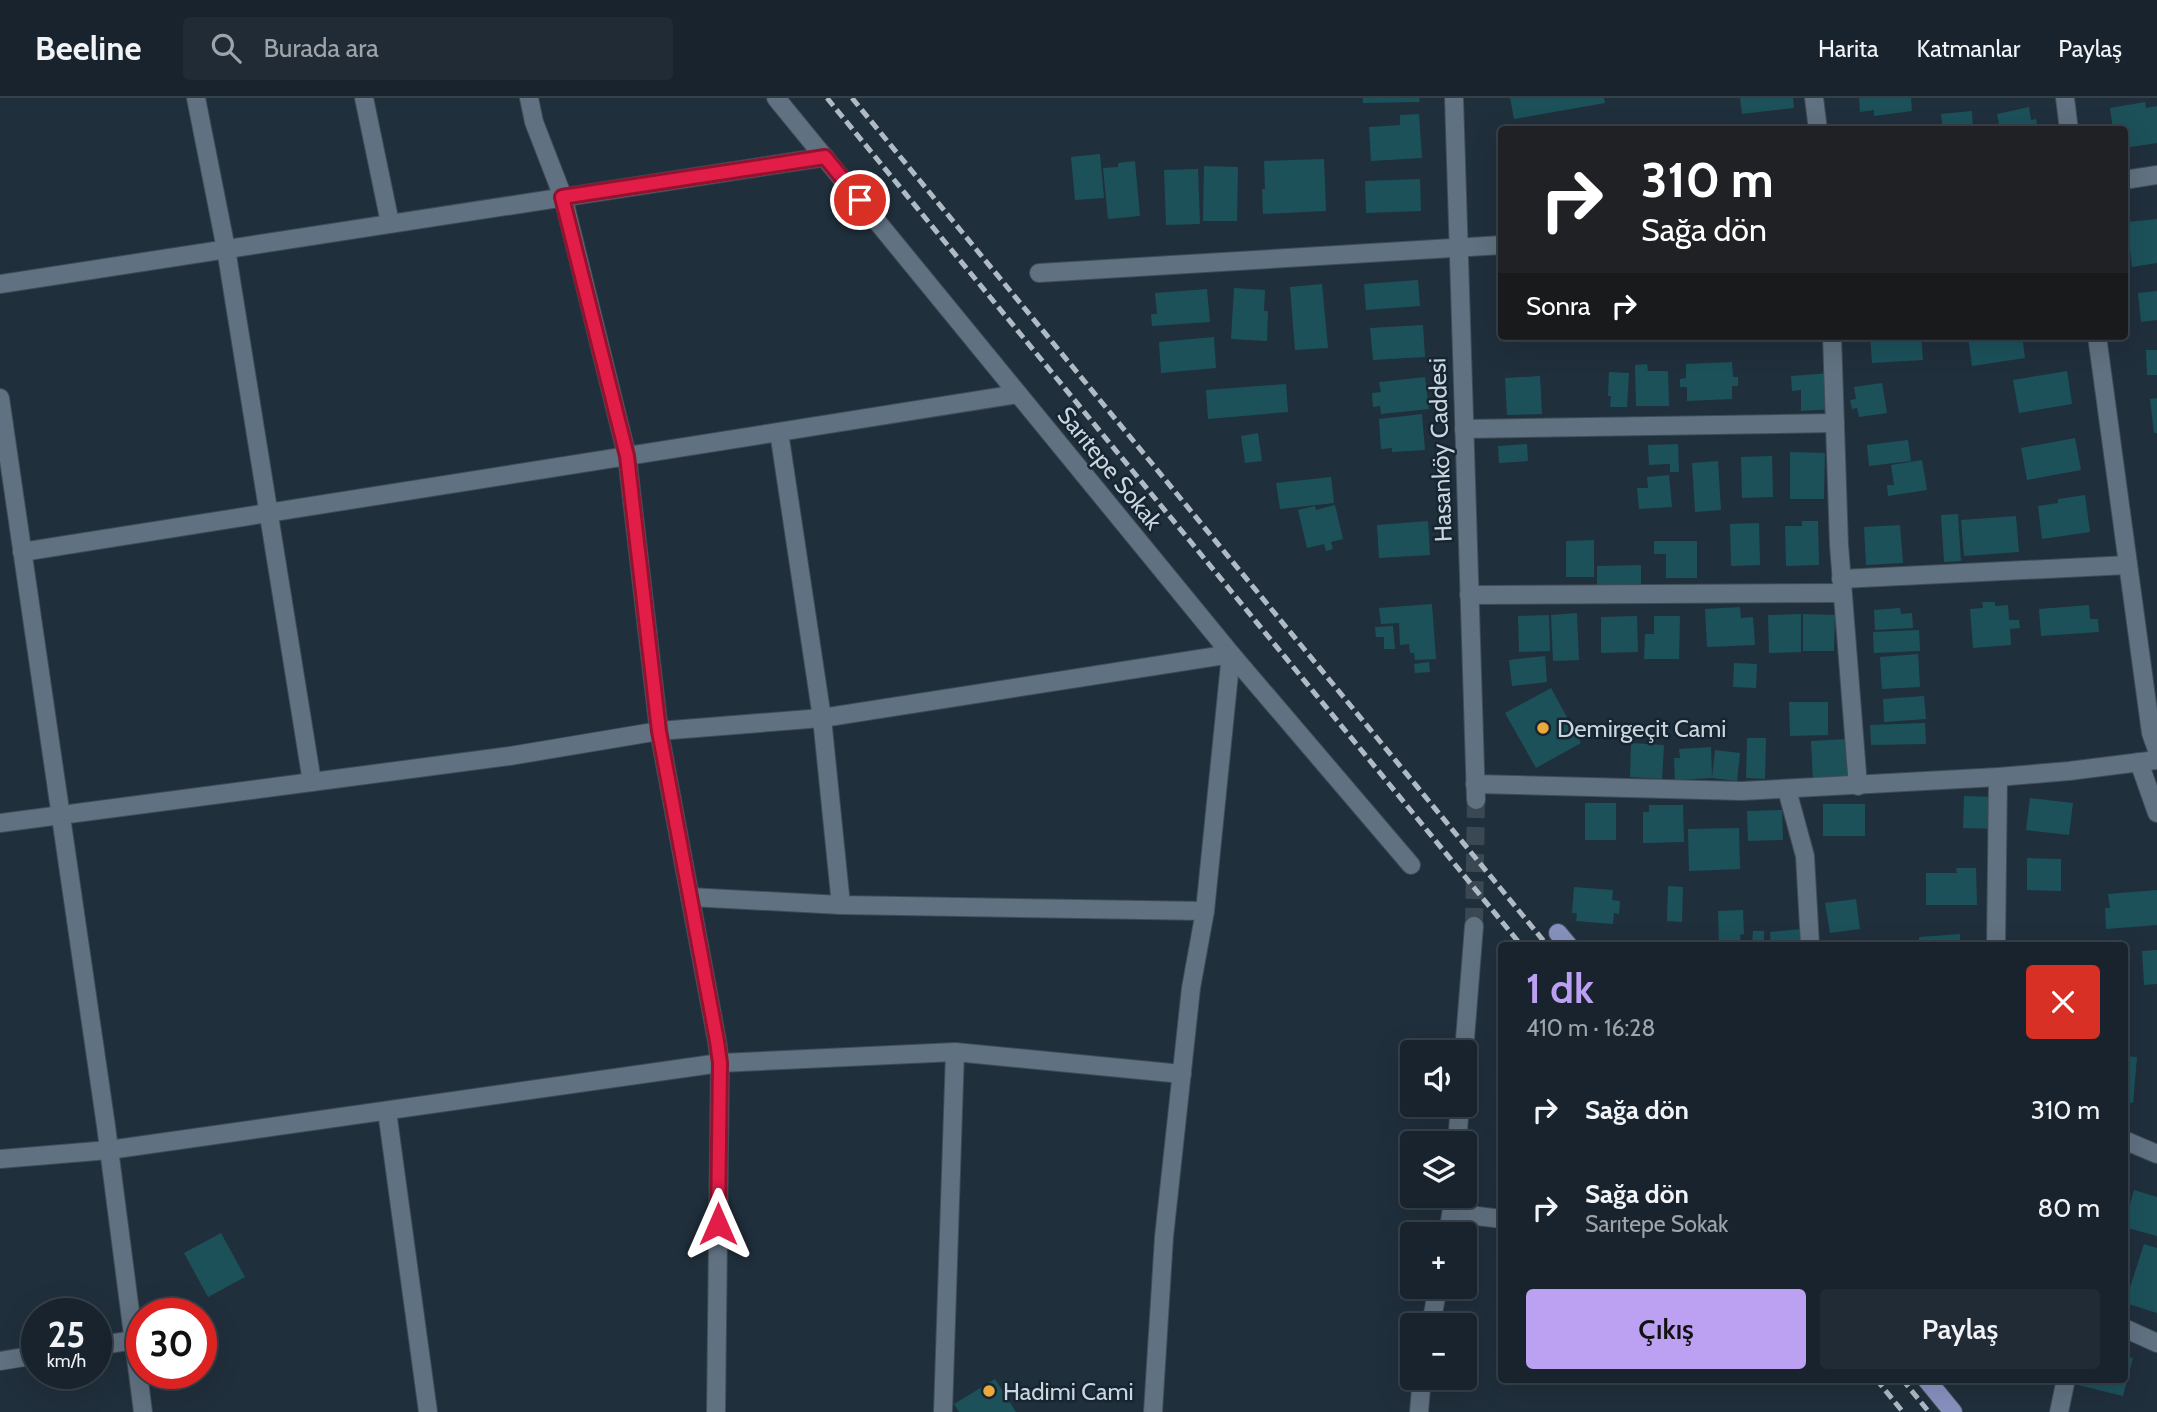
<!DOCTYPE html>
<html lang="tr">
<meta charset="utf-8">
<style>
body{margin:0;font-family:Cabin,sans-serif;background:#212b35;color:#f1f3f6;height:100vh;display:flex;flex-direction:column;font-size:26px;white-space:nowrap}
*{box-sizing:border-box;margin:0}
p{font-size:23px;color:#9fa4aa}
.icon{flex:none;width:38px;height:38px;fill:none;stroke:currentColor;stroke-width:2;stroke-linecap:round;stroke-linejoin:round}
.map{position:relative;flex:1;overflow:hidden}
.details{position:absolute;left:1498px;top:844px;width:630px;height:441px;display:flex;flex-direction:column;background:#18232d;border-radius:7px;box-shadow:0 7px 28px #0002,0 0 0 2px #364049}
.details>*{flex:none}
.banner{position:absolute;left:1498px;top:28px;width:630px;height:214px;border-radius:7px;box-shadow:0 7px 28px #0002,0 0 0 2px #364049;background:#202124;color:#fff;overflow:hidden}
.tools{position:absolute;left:1400px;top:942px;display:grid;gap:14px}
.tools a{display:grid;place-items:center;width:77px;height:77px;border-radius:7px;background:#18232d;box-shadow:0 7px 28px #0002,0 0 0 2px #364049;font-size:35px}
.speed{position:absolute;left:21px;top:1200px;display:flex;gap:14px;font-size:35px;font-weight:700;text-align:center}
.speed>*{display:grid;place-content:center;width:91px;height:91px;border-radius:50%;background:#18232d;box-shadow:0 7px 28px #0002,0 0 0 2px #364049;line-height:1}
.speed small{font-size:18px;font-weight:400}
.speed .limit{border:10px solid #d22;background:#fff;color:#111}
.pin{position:absolute;display:grid;place-items:center;width:60px;height:60px;color:#fff;margin:-30px;border:4px solid #fff;border-radius:50%;box-shadow:0 2px 7px #0007}
.me{position:absolute;width:77px;margin:-38px;rotate:0deg;stroke-linejoin:round;filter:drop-shadow(0 0 5px #0008)}
.turn{display:flex;align-items:center;gap:24px;height:147px;padding:0 28px;font-size:32px}
.turn .icon{width:91px;height:91px;stroke-width:2.5}
.turn b{display:block;font-size:49px;line-height:60px}
.then{display:flex;align-items:center;height:66px;padding:0 28px;background:#0003;gap:14px;font-size:26px}
.round{display:grid;place-items:center;flex:none;width:74px;height:74px;border-radius:7px;background:#212b35}
.headline{display:flex;align-items:center;justify-content:space-between;height:119px;padding:0 28px}
h1{font-size:42px;font-weight:600;line-height:52px;color:#bca0f2}
.primary-button{display:flex;gap:14px;margin-top:auto;padding:14px 28px}
.primary-button a{flex:1;height:80px;border-radius:7px;background:#bca0f2;color:#111;font-size:28px;font-weight:600;line-height:80px;text-align:center}
.primary-button a+a{background:#212b35;color:#f1f3f6}
ul{padding:0;list-style:none}
li{display:flex;align-items:center;gap:21px;height:98px;padding:0 28px}
li div{flex:1}
li b{display:block;font-size:26px}
li em{font-style:normal}
header{display:flex;align-items:center;gap:42px;box-sizing:border-box;height:98px;padding:0 35px;background:#18232d;border-bottom:2px solid #364049}
header strong{font-size:33px}
nav{display:flex;gap:38px;margin-inline-start:auto;font-size:24px}
.search{width:490px;height:63px;background:#212b35;display:flex;align-items:center;gap:18px;box-sizing:border-box;padding:0 24px;border-radius:7px;color:#9fa4aa;font-size:26px}
.map>svg:first-child{display:block}
.building{fill:#1c515a}
.lines{fill:none;stroke-linecap:round;stroke-linejoin:round}
.minor-tunnel{stroke:#3a4854;stroke-width:18;stroke-dasharray:18 9;stroke-linecap:butt}
.minor-casing{stroke:#3f4c57;stroke-width:20}
.major-casing{stroke:#3f4c57;stroke-width:20}
.minor{stroke:#607181;stroke-width:18}
.major{stroke:#8791be;stroke-width:18}
.rail{stroke:#afbac4;stroke-width:5;stroke-dasharray:10 5;stroke-linecap:butt}
.route-casing{stroke:#92132f;stroke-width:18}
.route{stroke:#e11d48;stroke-width:12}
.poi-dot{fill:#eca93b;stroke:#162532;stroke-width:2.5}
.labels{text-anchor:middle;dominant-baseline:central;stroke-width:5;stroke-linejoin:round;paint-order:stroke}
.street-label{font-size:24px;fill:#cbd5de;stroke:#162532}
.poi-label{font-size:24px;fill:#cbd5de;stroke:#162532;text-anchor:start}
</style>
<header>
<strong>Beeline</strong>
<div class="search"><svg class="icon" aria-label="search" viewBox="0 0 24 24"><circle cx="10" cy="10" r="6"/><path d="M15 15l6 6"/></svg>Burada ara</div>
<nav><a>Harita</a><a>Katmanlar</a><a>Paylaş</a></nav>
</header>
<div class="map">
<svg width="2157" height="1314" viewBox="0 0 2157 1314">
<rect width="100%" height="100%" fill="#202f3c"/>
<g class="building">
<path d="M1363,0h56l1,4 -57,1z"/>
<path d="M1510,0h94l1,5 -91,16z"/>
<path d="M1740,0h53l1,10 -52,6z"/>
<path d="M1859,0h52l1,13 -38,5v-6l-14,2z"/>
<path d="M2145,4l1,6 11,-2v37l-33,5v-18h-11l-3,-22z"/>
<path d="M2029,9l2,13 5,-1 2,11h-38l-3,-16z"/>
<path d="M1972,13l1,19h-30l-2,-16z"/>
<path d="M1419,16l3,44 -51,3 -2,-34 31,-2v-10z"/>
<path d="M1100,56l4,44 -29,2 -4,-43z"/>
<path d="M1324,61l2,52 -63,3 -1,-25h3l-1,-28z"/>
<path d="M1135,63l5,55 -32,3 -5,-51 15,-1v-4z"/>
<path d="M1204,68l34,1 -1,54h-34z"/>
<path d="M1198,71l2,55 -34,1 -2,-55z"/>
<path d="M1420,81l1,32 -55,2 -1,-32z"/>
<path d="M2157,121v44l-25,4 -5,-45z"/>
<path d="M1418,182l2,26 -54,4 -2,-26z"/>
<path d="M1322,186l6,64 -33,2 -5,-63z"/>
<path d="M1234,190l31,2 -1,21h4l-1,30 -36,-2z"/>
<path d="M1207,191l3,33 -58,4 -1,-12h6l-2,-21z"/>
<path d="M2157,193v29l-16,2 -3,-29z"/>
<path d="M1423,227l2,32 -52,3 -3,-32z"/>
<path d="M1870,238h51l2,24 -51,3z"/>
<path d="M1968,238h54l3,22 -53,8z"/>
<path d="M1214,239l2,31 -55,5 -2,-31z"/>
<path d="M2146,252h11v25h-10z"/>
<path d="M1732,264l1,15h5v9h-6v13l-45,2v-14h-7v-8l6,-1v-14z"/>
<path d="M1647,266l1,7h20l1,35h-33l-1,-41z"/>
<path d="M2067,273l5,33 -53,9 -6,-33z"/>
<path d="M1609,274l20,1 -2,34h-17l1,-11h-3z"/>
<path d="M1832,275l2,36 -33,2v-21l-9,1 -1,-15z"/>
<path d="M1540,278l2,38 -35,1 -2,-37z"/>
<path d="M1425,279l4,32 -48,5 -1,-8 -7,1 -1,-14 9,-1 -2,-10z"/>
<path d="M1882,285l5,30 -28,4 -2,-9 -5,1 -2,-9 6,-1 -2,-12z"/>
<path d="M1286,286l2,28 -80,7 -2,-29z"/>
<path d="M2157,300v35h-3l-4,-34z"/>
<path d="M1422,316l3,36 -33,2v-4l-11,1 -2,-30z"/>
<path d="M1258,335l4,28 -17,2 -4,-27z"/>
<path d="M2075,340l6,32 -54,10 -6,-32z"/>
<path d="M1908,342l3,21 -42,5 -2,-21z"/>
<path d="M1527,346l1,17 -29,2 -1,-17z"/>
<path d="M1678,346l1,28h-9v-8l-21,1 -1,-20z"/>
<path d="M1790,354l35,1 -1,46h-34z"/>
<path d="M1772,358l1,41 -31,1 -1,-41z"/>
<path d="M1922,362l5,30 -39,6 -1,-11h7l-3,-20z"/>
<path d="M1718,363l3,49 -26,2 -3,-49z"/>
<path d="M1669,377l3,32 -33,2 -2,-21h11l-1,-11z"/>
<path d="M1331,379l3,26 -54,6 -4,-26z"/>
<path d="M2085,397l5,37 -48,7 -4,-33 20,-3v-4z"/>
<path d="M1335,407l8,34 -12,3 2,7 -7,2 -2,-7 -17,4 -9,-38 17,-4 1,4z"/>
<path d="M1958,416l3,47 -17,1 -3,-47z"/>
<path d="M2016,418l3,36 -55,4 -3,-36z"/>
<path d="M1428,423l2,34 -51,3 -2,-33z"/>
<path d="M1802,423h16l1,44 -33,1 -1,-40h17z"/>
<path d="M1759,425l1,42 -29,1 -1,-42z"/>
<path d="M1900,427l3,38 -37,2 -2,-38z"/>
<path d="M1594,442v37h-28v-36z"/>
<path d="M1654,443h43v37h-31v-24h-12z"/>
<path d="M1641,467v20l-44,1v-20z"/>
<path d="M1982,504h13v4l13,-1 1,15h10l1,8 -10,1 1,16 -38,3 -3,-39 13,-1z"/>
<path d="M1432,506l4,55 -21,1 -1,-7h-4l-1,-9 -9,1 -1,-22 -18,1 -2,-16z"/>
<path d="M2089,507l1,14h8l1,13 -58,4 -2,-27z"/>
<path d="M1740,509l1,11 12,-1 2,28 -48,2 -2,-38z"/>
<path d="M1900,510l1,6 11,-1 1,15 -38,2 -1,-20z"/>
<path d="M1577,515l2,47 -26,1 -2,-46z"/>
<path d="M1801,516v38l-32,1 -1,-38z"/>
<path d="M1803,516l32,1 -1,36h-31z"/>
<path d="M1549,517l1,36 -31,1 -1,-36z"/>
<path d="M1637,518l1,36 -37,1v-36z"/>
<path d="M1654,518h26l-1,43h-35l1,-25h9z"/>
<path d="M1393,528l2,23h-11v-12h-8l-1,-10z"/>
<path d="M1919,532l1,21 -46,2 -1,-21z"/>
<path d="M1918,556l2,33 -38,2 -2,-32z"/>
<path d="M1545,558l2,26 -35,4 -3,-26z"/>
<path d="M1429,564l1,10 -15,1 -1,-9z"/>
<path d="M1734,565l23,1 -1,24 -23,-1z"/>
<path d="M1551,590l30,55 -45,25 -31,-55z"/>
<path d="M1924,598l2,23 -42,3 -1,-23z"/>
<path d="M1789,604h39v33l-38,1z"/>
<path d="M1925,625l1,21 -55,1 -1,-20z"/>
<path d="M1747,640h19l-1,41 -19,-1z"/>
<path d="M1847,641l2,39 -36,3 -2,-40z"/>
<path d="M1631,645l33,2 -2,34 -32,-2z"/>
<path d="M1711,649l1,31 -37,2 -1,-22h6l-1,-9z"/>
<path d="M1715,652l25,3 -3,28 -25,-3z"/>
<path d="M1964,698l32,1v32l-33,-1z"/>
<path d="M2030,700l43,5 -4,32 -43,-5z"/>
<rect x="1585" y="705" width="31" height="37"/>
<rect x="1823" y="706" width="42" height="32"/>
<path d="M1649,707h34l1,37 -41,1v-31h6z"/>
<path d="M1782,712l1,30 -35,1 -1,-30z"/>
<path d="M1739,730l1,41 -51,2 -1,-42z"/>
<path d="M2027,760l34,1v32l-34,-1z"/>
<path d="M1956,770h20l1,37h-51v-32h31z"/>
<path d="M1668,788l15,1 -1,35 -15,-1z"/>
<path d="M1574,789l39,3 -1,10 8,1 -1,13 -5,-1 -1,11 -37,-3 1,-8h-5z"/>
<path d="M2157,792v35l-51,4 -1,-21h5l-2,-14z"/>
<path d="M1856,801l4,30 -30,4 -5,-30z"/>
<path d="M1743,812l1,24 -4,1 1,10h-22l-1,-34z"/>
<path d="M1802,831l2,16h-33l-1,-13z"/>
<path d="M1753,833h11v14h-12z"/>
<path d="M1960,836v11h-41v-8z"/>
<rect x="1670" y="842" width="42" height="5"/>
<path d="M2157,852v34l-13,1 -2,-34z"/>
<path d="M2124,958l13,1 -4,46 -9,-1z"/>
<path d="M2134,1092l23,7v39l-33,-9z"/>
<path d="M221,1135l24,44 -37,20 -24,-44z"/>
<path d="M2144,1146l13,4v65l-32,-10z"/>
<path d="M2124,1258l9,2 -10,38 -45,-11 2,-6h44z"/>
<path d="M995,1281l21,33h-57l-5,-8z"/>
</g>
<g class="lines">
<path class="minor-tunnel" d="M1474,828l2,-126"/>
<g class="minor-casing">
<g id="minor">
<path d="M196,0l30,151 86,533"/>
<path d="M364,0l26,125"/>
<path d="M529,0l5,24 29,75 64,259 32,275 58,310 3,22 -4,349"/>
<path d="M776,0l455,556 180,211"/>
<path d="M1454,0l22,702"/>
<path d="M1814,0l4,32"/>
<path d="M2065,0l4,32"/>
<path d="M2124,82l33,-5"/>
<path d="M1039,175l463,-28"/>
<path d="M0,186l825,-127"/>
<path d="M1832,238l7,209 19,241"/>
<path d="M2097,238l54,397 6,17"/>
<path d="M0,300l106,728 37,286"/>
<path d="M1464,331l371,-6"/>
<path d="M779,334l43,286 19,187"/>
<path d="M22,454l996,-158"/>
<path d="M1841,481l287,-14"/>
<path d="M1469,497l373,-2"/>
<path d="M2139,664l18,51"/>
<path d="M1475,686l267,7 256,-14 71,-6 88,-11"/>
<path d="M1787,692l18,66 5,89"/>
<path d="M0,725l510,-67 149,-25 163,-13 409,-64 -26,257 -14,77 -27,249 -11,175"/>
<path d="M690,799l151,8 364,6"/>
<path d="M1996,847l2,-168"/>
<path d="M1464,954l10,-126"/>
<path d="M387,1013l41,301"/>
<path d="M2124,1042l33,14"/>
<path d="M1457,1045l3,-39"/>
<path d="M0,1061l109,-9 611,-87 235,-11 227,22"/>
<path d="M1452,1115l50,6"/>
<path d="M1448,1136l6,-39"/>
<path d="M1431,1227l7,-39"/>
<path d="M2124,1230l33,15"/>
<path d="M96,1248l38,-6"/>
<path d="M0,1263l37,-6"/>
<path d="M943,1314l12,-360"/>
<path d="M1419,1314l3,-35"/>
<path d="M2059,1314l7,-33"/>
</g>
</g>
<g class="major-casing">
<g id="major">
<path d="M1558,835l10,12"/>
<path d="M1926,1281l27,33"/>
</g>
</g>
<use href="#minor" class="minor"/>
<use href="#major" class="major"/>
<g class="rail">
<path d="M827,0l694,847"/>
<path d="M852,0l695,847"/>
<path d="M1876,1281l27,33"/>
<path d="M1902,1281l27,33"/>
</g>
</g>
<g class="lines">
<g class="route-casing">
<path id="route" d="M718,1126l2,-161 -3,-22 -58,-310 -32,-275 -65,-259 263,-40 35,43"/>
</g>
<use href="#route" class="route"/>
</g>
<g class="poi-dot">
<circle cx="1543" cy="630" r="7"/>
<circle cx="989" cy="1293" r="7"/>
</g>
<g class="labels">
<g class="street-label">
<text transform="translate(1440 352) rotate(-92)">Hasanköy Caddesi</text>
<text transform="translate(1110 370) rotate(51)">Sarıtepe Sokak</text>
</g>
<g class="poi-label">
<text x="1557" y="630">Demirgeçit Cami</text>
<text x="1003" y="1293">Hadimi Cami</text>
</g>
</g>
</svg>
<div class="tools">
<a><svg class="icon" aria-label="sound" viewBox="0 0 24 24"><path d="M4 9h4l5-4v14l-5-4H4zM17 9q2 3 0 6"/></svg></a>
<a><svg class="icon" aria-label="layers" viewBox="0 0 24 24"><path d="M12 4l9 5-9 5-9-5zM3 14l9 5 9-5"/></svg></a>
<a>+</a>
<a>−</a>
</div>
<div class="speed"><div>25<small>km/h</small></div><div class="limit">30</div></div>
<div class="pin" style="left:860px;top:102px;background:#d93025"><svg class="icon" aria-label="arrive" viewBox="0 0 24 24"><path d="M6 21V4h12l-3 4 3 4H6"/></svg></div>
<svg class="me" style="left:718px;top:1126px" viewBox="-20 -20 40 40"><path d="M0-17L14 15 0 8-14 15z" fill="#e11d48" stroke="#fff" stroke-width="4"/></svg>
<div class="banner">
<div class="turn"><svg class="icon" aria-label="right" viewBox="0 0 24 24"><path d="M7 20v-9h11M14 6l5 5-5 5"/></svg><div><b>310 m</b>Sağa dön</div></div>
<div class="then">Sonra<svg class="icon" aria-label="right" viewBox="0 0 24 24"><path d="M7 20v-9h11M14 6l5 5-5 5"/></svg></div>
</div>
<section class="details">
<div class="headline"><div><h1>1 dk</h1><p>410 m · 16:28</p></div><a class="round" style="background:#d93025;color:#fff"><svg class="icon" aria-label="close" viewBox="0 0 24 24"><path d="M6 6l12 12M18 6L6 18"/></svg></a></div>
<ul>
<li><svg class="icon" aria-label="right" viewBox="0 0 24 24"><path d="M7 20v-9h11M14 6l5 5-5 5"/></svg><div><b>Sağa dön</b></div><em>310 m</em></li>
<li><svg class="icon" aria-label="right" viewBox="0 0 24 24"><path d="M7 20v-9h11M14 6l5 5-5 5"/></svg><div><b>Sağa dön</b><p>Sarıtepe Sokak</p></div><em>80 m</em></li>
</ul>
<div class="primary-button"><a>Çıkış</a><a>Paylaş</a></div>
</section>
</div>
